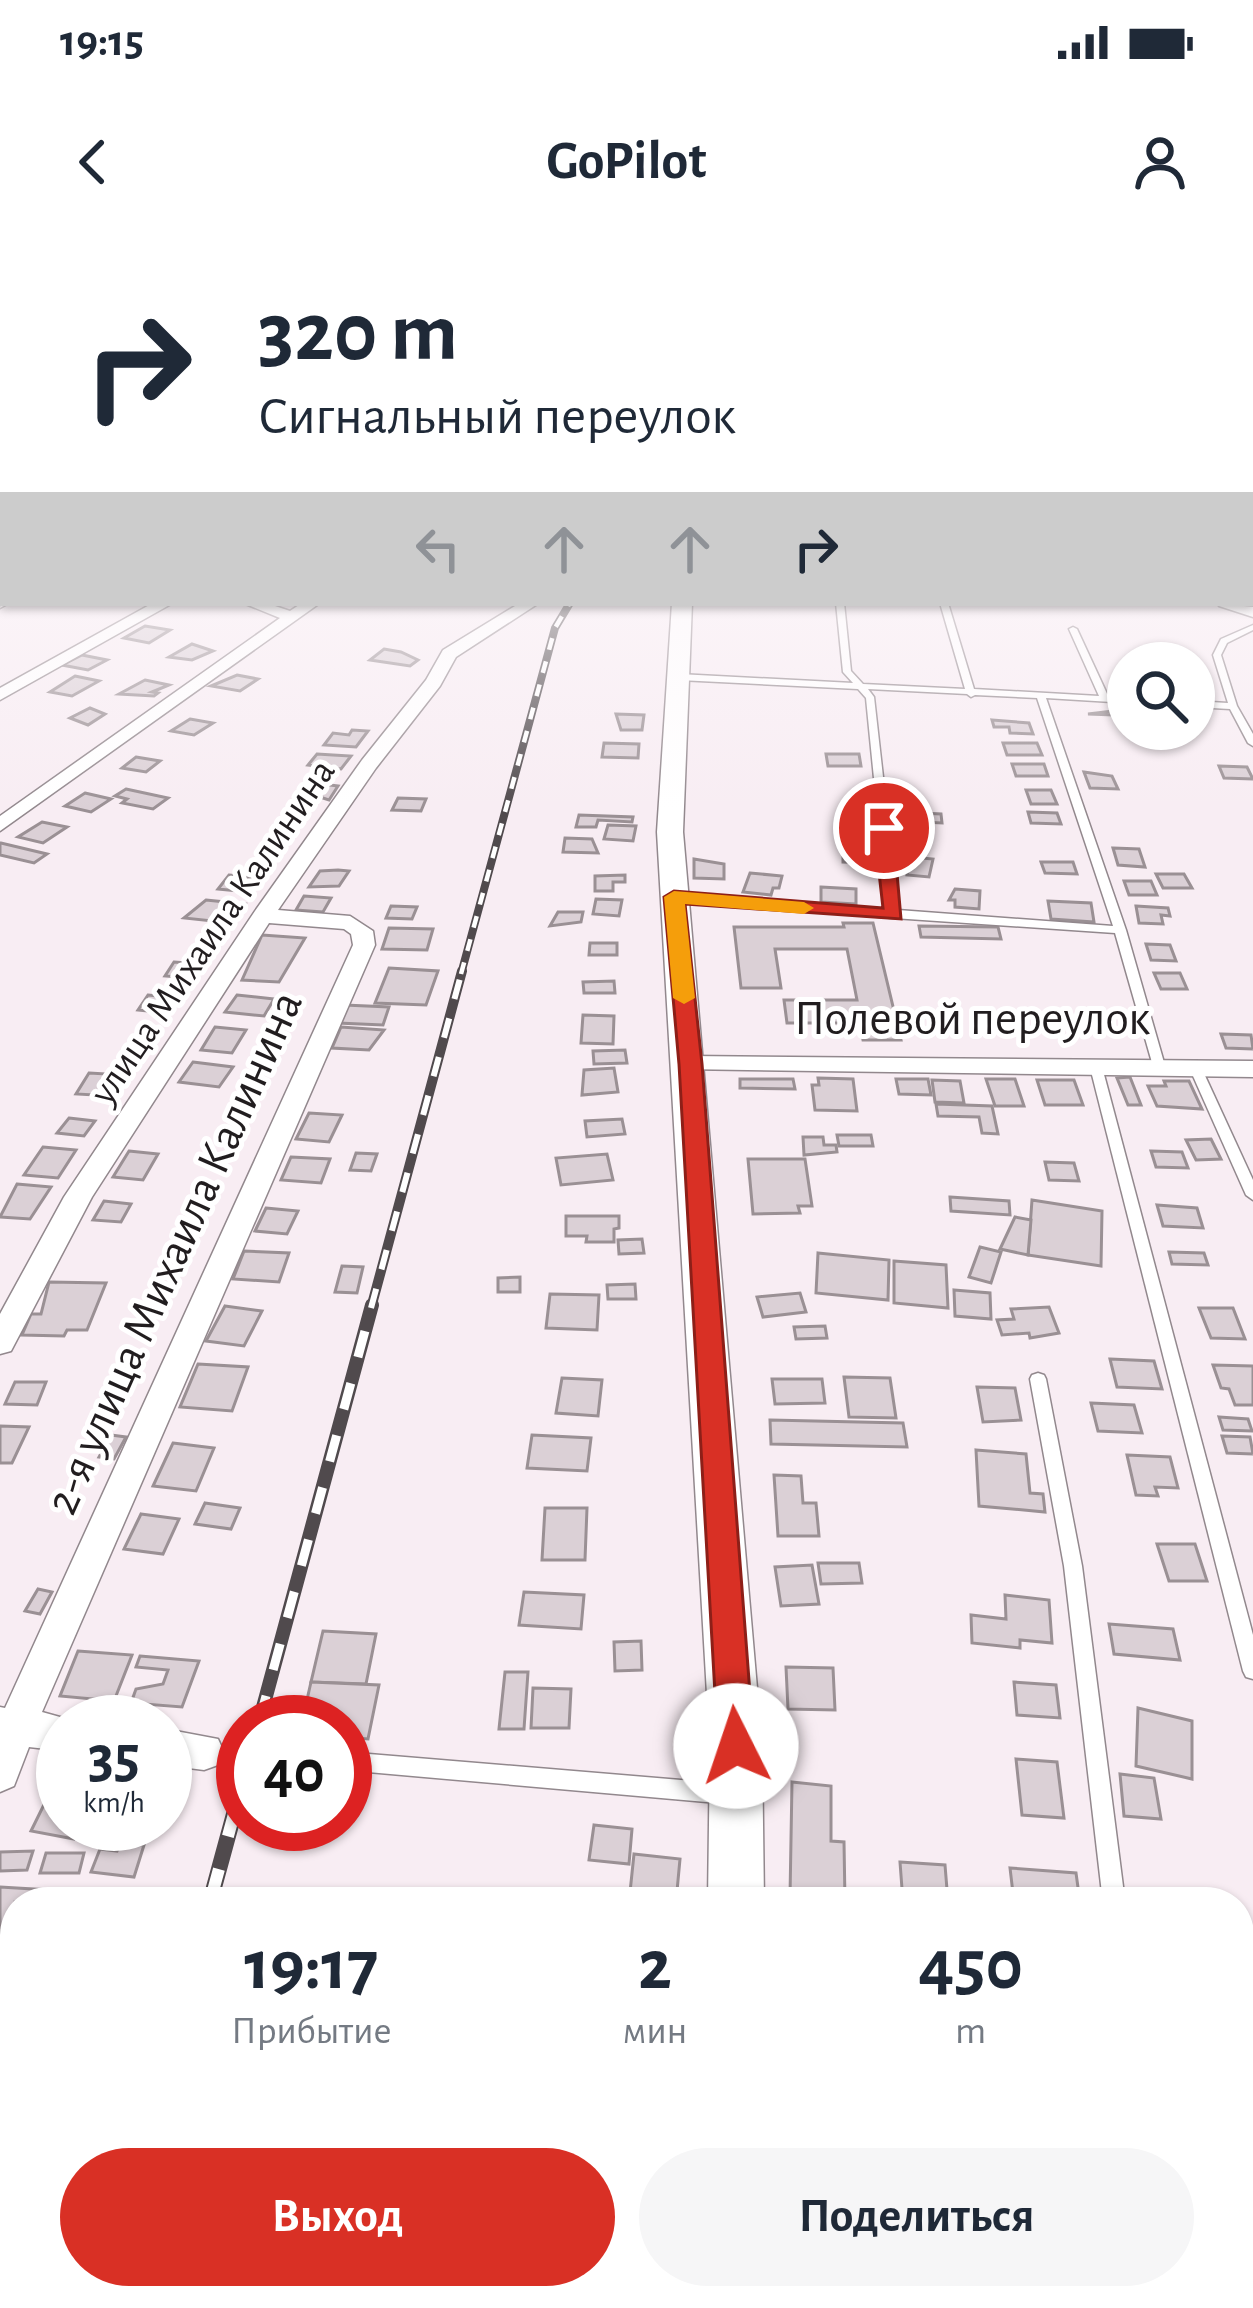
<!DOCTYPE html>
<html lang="ru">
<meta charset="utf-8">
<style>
body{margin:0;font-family:"Alegreya Sans",sans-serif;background:#f6f6f7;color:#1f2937;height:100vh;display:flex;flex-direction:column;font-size:45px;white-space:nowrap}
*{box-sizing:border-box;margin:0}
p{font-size:39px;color:#747a83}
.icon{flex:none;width:66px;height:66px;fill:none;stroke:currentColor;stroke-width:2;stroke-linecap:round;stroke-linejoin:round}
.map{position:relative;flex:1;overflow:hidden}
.side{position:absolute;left:0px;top:1647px;width:1254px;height:423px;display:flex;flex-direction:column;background:#fff;border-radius:48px 48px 0 0;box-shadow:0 3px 9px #0004}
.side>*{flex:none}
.hud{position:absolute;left:0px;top:0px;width:1254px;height:366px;box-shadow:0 3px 9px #0004;background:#fff;color:#1f2937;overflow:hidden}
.fabs{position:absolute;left:1107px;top:402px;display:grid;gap:24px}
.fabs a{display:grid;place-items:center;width:108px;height:108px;border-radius:50%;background:#fff;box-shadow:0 3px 9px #0004;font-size:60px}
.speed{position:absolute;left:36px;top:1455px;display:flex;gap:24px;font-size:60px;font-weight:700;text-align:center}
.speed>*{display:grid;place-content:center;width:156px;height:156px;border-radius:50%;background:#fff;box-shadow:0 3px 9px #0004;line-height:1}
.speed small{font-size:30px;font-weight:400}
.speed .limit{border:18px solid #d22;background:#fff;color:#111}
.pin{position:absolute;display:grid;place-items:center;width:102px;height:102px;color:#fff;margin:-51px;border:6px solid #fff;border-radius:50%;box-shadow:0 3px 12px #0007}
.me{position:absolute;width:132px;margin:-66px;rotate:356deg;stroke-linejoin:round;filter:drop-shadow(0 0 9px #0008)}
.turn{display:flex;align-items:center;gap:42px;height:252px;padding:0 60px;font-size:54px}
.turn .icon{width:156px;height:156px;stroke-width:2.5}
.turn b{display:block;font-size:84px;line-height:102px}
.lanes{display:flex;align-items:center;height:114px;padding:0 60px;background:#0003;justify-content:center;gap:60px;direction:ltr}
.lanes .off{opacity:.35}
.eta{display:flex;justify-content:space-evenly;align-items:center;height:204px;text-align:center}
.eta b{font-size:72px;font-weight:600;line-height:84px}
.primary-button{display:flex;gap:24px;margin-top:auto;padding:24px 60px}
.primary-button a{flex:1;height:138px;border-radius:72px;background:#d93025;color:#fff;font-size:48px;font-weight:600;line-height:138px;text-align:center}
.primary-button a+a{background:#f6f6f7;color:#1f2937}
.status{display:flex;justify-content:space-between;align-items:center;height:84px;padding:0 60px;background:#fff;direction:ltr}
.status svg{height:33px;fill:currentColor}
header{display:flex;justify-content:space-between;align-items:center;height:156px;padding:0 60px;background:#fff;font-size:54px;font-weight:600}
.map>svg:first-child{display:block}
.building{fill:#dbd0d6;stroke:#9a9094;stroke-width:3}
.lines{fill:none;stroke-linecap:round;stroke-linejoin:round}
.service-casing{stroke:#92888d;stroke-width:3}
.minor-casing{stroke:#92888d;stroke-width:3}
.tertiary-casing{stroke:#92888d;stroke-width:3}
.service{fill:#fff;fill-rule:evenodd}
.minor{fill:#fff;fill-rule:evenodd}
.tertiary{fill:#fff;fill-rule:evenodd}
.rail-far3-casing{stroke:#504a4d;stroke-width:8}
.rail-far2-casing{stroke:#504a4d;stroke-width:10}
.rail-far1-casing{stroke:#504a4d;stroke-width:14}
.rail-casing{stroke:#504a4d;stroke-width:16}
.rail-far3{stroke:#fff;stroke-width:4.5;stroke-dasharray:12;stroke-linecap:butt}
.rail-far2{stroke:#fff;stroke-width:6;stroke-dasharray:20;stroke-linecap:butt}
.rail-far1{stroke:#fff;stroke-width:9;stroke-dasharray:27;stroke-linecap:butt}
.rail{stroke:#fff;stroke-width:12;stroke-dasharray:34;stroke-linecap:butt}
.route{fill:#d93025;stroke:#8d1f18;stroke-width:3}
.slow{fill:#f59e0b}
.labels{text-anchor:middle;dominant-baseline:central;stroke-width:10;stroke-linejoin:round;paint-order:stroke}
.far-street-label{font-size:39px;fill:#211d1f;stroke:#fff}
.street-label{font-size:48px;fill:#211d1f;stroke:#fff}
</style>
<div class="status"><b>19:15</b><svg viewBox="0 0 49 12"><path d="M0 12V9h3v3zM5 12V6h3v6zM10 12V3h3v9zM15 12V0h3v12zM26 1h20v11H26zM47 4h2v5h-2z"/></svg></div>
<header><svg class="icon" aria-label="back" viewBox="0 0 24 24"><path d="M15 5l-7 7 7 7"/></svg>GoPilot<svg class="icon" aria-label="person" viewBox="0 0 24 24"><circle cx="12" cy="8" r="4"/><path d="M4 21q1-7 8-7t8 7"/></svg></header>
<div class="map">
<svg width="1253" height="2068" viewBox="0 0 1253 2068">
<rect width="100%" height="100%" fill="#f8edf3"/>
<g class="building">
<path d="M145,386l25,4 -21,13 -25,-5z"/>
<path d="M192,404l21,7 -21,9 -23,-3z"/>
<path d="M384,409l17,3 17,8 -8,6 -40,-6z"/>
<path d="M82,415l25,5 -19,10 -26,-5z"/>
<path d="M237,435l21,4 -18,12 -29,-5z"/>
<path d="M75,436l24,5 -27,15 -22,-4z"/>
<path d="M145,440l24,5 -17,7 6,1 -4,3 -35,-2z"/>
<path d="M1110,462l12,1 6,22h-10l-4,-10 -26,-1 25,-3z"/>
<path d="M90,468l15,6 -17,11 -18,-7z"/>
<path d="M616,474l28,1 -2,15h-21z"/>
<path d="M190,479l23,4 -19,12 -23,-4z"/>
<path d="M992,480l37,3 4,11 -23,-1 -1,-6h-15z"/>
<path d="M352,490l16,1 -12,16 -32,-2 9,-12 16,2z"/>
<path d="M604,503l35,1 -1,14 -36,-1z"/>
<path d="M1003,503h34l5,12h-35z"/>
<path d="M317,514l16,1 18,1 -10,13 -33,-4z"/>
<path d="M826,514h33l2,12h-33z"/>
<path d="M136,517l24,4 -14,11 -24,-4z"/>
<path d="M1012,524h32l4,12h-32z"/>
<path d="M1219,526l28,1 6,12 -29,-1z"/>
<path d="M1084,532l28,4 6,13 -28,-1z"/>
<path d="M313,543l25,3 -9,14 -25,-8z"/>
<path d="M126,549l42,9 -15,11 -31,-6 5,-4 -12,-3z"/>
<path d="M1026,550h25l6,14h-26z"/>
<path d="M85,553l26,6 -20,13 -26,-6z"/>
<path d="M398,558l28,1 -5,12 -29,-1z"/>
<path d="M899,572l42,2 1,9 -42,-2z"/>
<path d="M1028,572l29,1 4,11 -30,-1z"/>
<path d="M579,575l54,2 -1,5 -34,-2 -2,7h-20z"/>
<path d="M42,582l25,5 -24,16 -25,-6z"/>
<path d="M608,585l28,1 -3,15 -29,-2z"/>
<path d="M840,586l28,1 1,12 -28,-1z"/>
<path d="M565,598l27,1 6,14 -35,-1z"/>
<path d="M0,603h1l46,11 -13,9 -34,-8z"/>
<path d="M843,608l29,2 1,13 -30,-1z"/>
<path d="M1113,608l26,1 6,18 -27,-2z"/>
<path d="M911,617l22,2 -4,18 -22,-2z"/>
<path d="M694,619l30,5v15l-30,-1z"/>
<path d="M1041,622h32l4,12 -32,-1z"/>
<path d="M338,630l11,1 -10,15 -30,1 11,-16z"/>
<path d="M750,633l32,3 -3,12h-6l-2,7 -28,-3z"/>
<path d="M1156,634h28l8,14h-29z"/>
<path d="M229,635l30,3 -11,14 -30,-3z"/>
<path d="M625,635v7h-12v9h-18v-15z"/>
<path d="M1124,641h27l6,14h-28z"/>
<path d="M821,647l35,2v15l-35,-2z"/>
<path d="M955,649l25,2 -1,18 -24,-2v-7h-6z"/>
<path d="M304,656l27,2 -8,14 -27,-2z"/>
<path d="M596,659l26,1 -3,16 -26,-2z"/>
<path d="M206,660l39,4 -14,19 -47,-5z"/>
<path d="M1048,661l43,2 3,19 -43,-3z"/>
<path d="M391,666l26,1 -5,12 -26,-1z"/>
<path d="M1136,666l32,2 2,8 -9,-1 2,9 -24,-1z"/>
<path d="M558,672h25l-2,10 -31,4z"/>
<path d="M843,683h30l28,117h-38l-3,-17h-73l-3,-23h73l-10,-51h-72l6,39h-40l-7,-61h110z"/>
<path d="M919,686l79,1 3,12 -80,-2z"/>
<path d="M389,688l44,1 -6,21 -45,-1z"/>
<path d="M262,695l43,3 -26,44 -37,-2z"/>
<path d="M590,703h27v12h-28z"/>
<path d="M1146,704l24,1 6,16 -25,-1z"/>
<path d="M174,722l28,2 -10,14 -27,-2z"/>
<path d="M389,728l49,3 -12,34 -51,-2z"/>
<path d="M1154,733h26l7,16h-26z"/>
<path d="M614,741l1,12h-31l-1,-11z"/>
<path d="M148,755l29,3 -10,15 -29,-3z"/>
<path d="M237,755l37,4 -10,17 -39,-4z"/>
<path d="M344,765l45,2 -6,18 -45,-2z"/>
<path d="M583,775l31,1 -1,28 -32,-1z"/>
<path d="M215,787l31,3 -14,23 -31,-3z"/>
<path d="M341,787l43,3 -15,20 -37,-2z"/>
<path d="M1221,794l30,1 2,14 -27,-1z"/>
<path d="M625,810l2,13 -33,1 -1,-13z"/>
<path d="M193,822l40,5 -14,20 -40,-5z"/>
<path d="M614,828l4,24 -36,3 2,-25z"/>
<path d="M89,833l36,2 -12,21 -37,-2z"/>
<path d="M1130,837l11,28h-13l-11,-27z"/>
<path d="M818,838l35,1 4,32 -42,-1 -3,-25h7z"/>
<path d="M740,839h53l2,10 -55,-1z"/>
<path d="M896,839h32l3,16 -32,-1z"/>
<path d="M986,839h29l9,27h-29z"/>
<path d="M932,840l28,1 4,22 -29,-1z"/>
<path d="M1037,840h37l9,25h-38z"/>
<path d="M1164,841h25l13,28 -45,-3 -9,-20h18z"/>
<path d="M936,864l56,2 6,28 -16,-1 -3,-16 -41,-1z"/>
<path d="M309,873l33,2 -13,27 -33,-3z"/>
<path d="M69,878l26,3 -11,15 -27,-3z"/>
<path d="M622,879l3,15 -38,3 -2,-16z"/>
<path d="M837,895h34l2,11h-34z"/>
<path d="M803,897h20l1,8h12l1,7 -33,3z"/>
<path d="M1211,899l10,20 -25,1 -10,-20z"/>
<path d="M43,907l33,3 -18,28 -34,-3z"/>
<path d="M129,911l29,3 -15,26 -30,-3z"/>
<path d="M1151,911l31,1 6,16 -32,-1z"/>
<path d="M356,913l21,1 -6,17 -21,-1z"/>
<path d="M607,914l6,26 -52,5 -5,-27z"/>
<path d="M291,917l39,2 -9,24 -40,-3z"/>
<path d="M748,919h57l7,47h-14l2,7 -47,1z"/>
<path d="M1045,922l29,1 5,18 -30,-1z"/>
<path d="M17,944l34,3 -21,32 -30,-2z"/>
<path d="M950,957l59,4 1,14 -59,-4z"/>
<path d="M1032,960l70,11 -1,55 -73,-11z"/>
<path d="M104,961l27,3 -10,18 -28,-2z"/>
<path d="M1157,965l40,3 6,20 -40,-2z"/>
<path d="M266,968l32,3 -11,23 -32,-3z"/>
<path d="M566,976h53v12l-5,1v13h-28l1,-6h-21z"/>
<path d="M1015,977l16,3 -3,35 -28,-6z"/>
<path d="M642,999l2,14 -25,1 -1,-14z"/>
<path d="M980,1007l21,5 -10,31 -22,-6z"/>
<path d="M244,1011l45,2 -10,29 -46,-3z"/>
<path d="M1169,1012l35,1 4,12 -36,-1z"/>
<path d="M818,1013l71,7 -1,40 -72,-7z"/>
<path d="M894,1021l52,4 2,43 -54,-5z"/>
<path d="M342,1026l21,1 -6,26 -22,-1z"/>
<path d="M520,1037v15h-22v-14z"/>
<path d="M49,1042l57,1 -19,47h-20l-3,6 -42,-1 9,-21h10z"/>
<path d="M635,1044l1,15h-28l-1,-14z"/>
<path d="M954,1050l36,3 1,26 -36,-3z"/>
<path d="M800,1053l6,19 -43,5 -6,-20z"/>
<path d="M550,1054l49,1 -2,35 -51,-2z"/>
<path d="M225,1066l37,5 -18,35 -38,-5z"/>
<path d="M1049,1067l10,26 -29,5 -1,-5 -27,2 -5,-15 17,-1 -3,-10z"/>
<path d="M1199,1068h34l12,31 -34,-1z"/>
<path d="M825,1086l2,12 -31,1 -2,-12z"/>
<path d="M1110,1119l44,2 8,28 -45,-2z"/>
<path d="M198,1124l50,3 -16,44 -52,-4z"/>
<path d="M1213,1125l40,1v39h-18l-6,-16 -8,-1z"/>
<path d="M844,1137l46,1 6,40 -47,-1z"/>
<path d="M562,1138l40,2 -4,36 -42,-3z"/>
<path d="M772,1139h50l3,24 -50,1z"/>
<path d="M15,1142h31l-9,23 -32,-1z"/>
<path d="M977,1147l38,1 6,32 -38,2z"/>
<path d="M1091,1163l43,2 8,28 -44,-2z"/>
<path d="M1219,1177l29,2 4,12 -29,-1z"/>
<path d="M770,1180l133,3 4,24 -136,-3z"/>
<path d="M0,1186l29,1 -17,36h-12z"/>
<path d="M111,1195l15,2 -12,22 -15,-2z"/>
<path d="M532,1195l59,3 -4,33 -60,-3z"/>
<path d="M1222,1196l28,1 3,17 -26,-1z"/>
<path d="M173,1203l41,5 -18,43 -43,-5z"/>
<path d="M976,1210l50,4 4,39 13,1 2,18 -66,-6z"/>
<path d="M1127,1215l43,2 8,31 -23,-1 3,9 -22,-1z"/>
<path d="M774,1235l27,1 2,27h13l3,33h-41z"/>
<path d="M205,1263l35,5 -9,21 -36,-5z"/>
<path d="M545,1268h42l-2,52h-43z"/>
<path d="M141,1274l38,5 -16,35 -39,-5z"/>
<path d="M1157,1304h38l12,37h-38z"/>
<path d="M818,1323h41l3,20 -41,1z"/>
<path d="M812,1325l7,39 -38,2 -6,-39z"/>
<path d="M38,1349l14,3 -12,22 -15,-3z"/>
<path d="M524,1352l60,3 -3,34 -62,-4z"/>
<path d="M1005,1355l44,5 3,43 -32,-3v8l-48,-5 -1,-28 35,4z"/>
<path d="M1109,1384l64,5 7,31 -66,-6z"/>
<path d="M323,1391l53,3 -10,50 -55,-2z"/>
<path d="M641,1401l1,29 -27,1 -1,-29z"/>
<path d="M78,1411l54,4 -18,46 -54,-5z"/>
<path d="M140,1416l59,5 -17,46 -51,-4 5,-14 27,-5 5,-14 -32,-3z"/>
<path d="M786,1427l47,1 2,42 -47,-1z"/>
<path d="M505,1432h23l-4,57h-25z"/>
<path d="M311,1442l68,3 -11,54 -23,-2v-15h-43z"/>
<path d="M1014,1442l42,3 4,33 -43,-3z"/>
<path d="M533,1448l38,1 -2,39h-38z"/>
<path d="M1138,1468l54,13v58l-56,-13z"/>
<path d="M1016,1519l41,3 7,56 -42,-3z"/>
<path d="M62,1528l1,56h18l-7,15 -43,-8z"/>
<path d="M1120,1534l34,4 7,41 -37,-3z"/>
<path d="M792,1542l39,4v55l13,1 1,60 -55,-5z"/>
<path d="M594,1585l38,4 -3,35 -40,-4z"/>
<path d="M120,1603l24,2 -10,32 -43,-5 9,-23 17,2z"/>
<path d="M33,1611l-6,19 -27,1v-19z"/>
<path d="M46,1613h38l-5,20h-39z"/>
<path d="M634,1614l46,5 -4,43h-47z"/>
<path d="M900,1622l45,3 3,37h-45z"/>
<path d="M1010,1628l66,5 4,29h-66z"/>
<path d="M0,1647l49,3 -4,12h-30v58l-15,-1z"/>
<path d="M0,1782l15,1 -11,43 -4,-1z"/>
<path d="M1239,1883l14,65v23l-14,-1z"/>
<path d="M465,2055h66l-1,13h-66z"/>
<path d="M559,2055h44l-1,13 -44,-1z"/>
</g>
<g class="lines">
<g class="service-casing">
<g id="service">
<rect x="1251" y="286" width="2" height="4"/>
<rect x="1251" y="316" width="2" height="5"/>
<path d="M836,363h8l7,68 12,13 102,5 -25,-86h8l26,86 125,7 -30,-67 4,-2 4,2 31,67 20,1v6l-82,-5 80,232 39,136 -1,3h-10l-1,-3 -38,-133 -222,-15 -223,-19 -1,-2 5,-3 213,15 -21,-211 -8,-9 -179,-9 -4,-3 4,-3 174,9 -10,-11zM868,449l99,5 4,3 4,-2 62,3 76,228 -215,-16 -24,-213z"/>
<path d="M1253,385v5l-26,13 -6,12 16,51 16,28v12l-5,-3 -18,-34 -36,-2v-6l34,2 -15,-48 8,-16z"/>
<path d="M1096,823l6,4 151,568v44l-7,-2 -3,-6 -153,-604z"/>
<path d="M1195,823l6,4 52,113v20l-7,-5 -57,-128z"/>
<path d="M1038,1133l6,2 2,4 36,187 43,336h-22l-39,-336 -34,-187 2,-4z"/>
<path d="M345,1512l384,32 7,3 3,7 -3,7 -7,3 -384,-34z"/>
<path d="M1239,1797l14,2v24l-14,-2z"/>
<path d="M1126,2055h26l2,13h-26z"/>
</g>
</g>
<g class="minor-casing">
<g id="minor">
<path d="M3,356v7h6l-9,5z"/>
<path d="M153,363h20l-173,97v-12z"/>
<path d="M243,363h23l24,8 12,-8h18l-320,228v-15l280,-198z"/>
<path d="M520,363h19l-83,54 -16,29 -64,82 -98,142 72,6 23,15 2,14 -333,767 36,10h-15v29l-34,-4 -15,39 -14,6v-85l5,1 348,-763 -2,-11 -7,-5 -75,-6 -177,274 -81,154 -11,3v-40l64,-117 191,-286 107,-151 64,-80 17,-30z"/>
<path d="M1217,363l36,4v10l-34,-11z"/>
<path d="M690,816l563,5v16l-572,-8 -4,-5 4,-5z"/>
<path d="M165,1489l53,10 6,13 -6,13 -14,5 -39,-5z"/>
</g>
</g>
<g class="tertiary-casing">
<g id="tertiary">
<path d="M672,363h20l-9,229 79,914 2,156h-56l2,-156 -53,-914z"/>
<path d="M681,2055h68l-1,13h-68z"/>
</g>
</g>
<use href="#service" class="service"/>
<use href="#minor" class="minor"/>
<use href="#tertiary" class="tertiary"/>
<g class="rail-far3-casing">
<path id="rail-far3" d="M461,734l94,-346 15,-25"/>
</g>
<g class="rail-far2-casing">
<path id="rail-far2" d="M371,1068l91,-337"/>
</g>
<g class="rail-far1-casing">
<path id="rail-far1" d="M259,1482l113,-417"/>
</g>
<g class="rail-casing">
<g id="rail">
<path d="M210,1662l33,-121"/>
<path d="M100,2068l4,-13"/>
</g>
</g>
<use href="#rail-far3" class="rail-far3"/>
<use href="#rail-far2" class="rail-far2"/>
<use href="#rail-far1" class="rail-far1"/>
<use href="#rail" class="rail"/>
</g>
<linearGradient id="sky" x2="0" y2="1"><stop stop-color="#5ab1de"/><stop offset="0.49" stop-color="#fcf7fa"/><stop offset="1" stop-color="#fcf7fa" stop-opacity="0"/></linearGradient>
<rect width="1253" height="569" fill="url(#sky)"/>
<path class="route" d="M884,582l9,6 8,91 -216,-15 17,160 52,682 -5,12 -13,5 -13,-5 -5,-12 -39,-682 -15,-167 10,-6 209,17 -9,-80z"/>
<path class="slow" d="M674,651l130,11 10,6 -10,6 -119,-10 10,94 -11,6 -11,-6 -9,-101z"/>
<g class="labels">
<g class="far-street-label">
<text transform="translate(213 692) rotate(-56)">улица Михаила Калинина</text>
</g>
<g class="street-label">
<text x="972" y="780">Полевой переулок</text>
<text transform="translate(175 1013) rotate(-66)">2-я улица Михаила Калинина</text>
</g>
</g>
</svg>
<div class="fabs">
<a><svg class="icon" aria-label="search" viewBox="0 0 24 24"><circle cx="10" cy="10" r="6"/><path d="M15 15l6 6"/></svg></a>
</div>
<div class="speed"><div>35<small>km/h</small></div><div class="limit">40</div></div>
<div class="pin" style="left:884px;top:588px;background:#d93025"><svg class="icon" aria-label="arrive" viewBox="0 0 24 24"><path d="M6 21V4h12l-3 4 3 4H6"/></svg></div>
<svg class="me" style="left:736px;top:1506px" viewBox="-20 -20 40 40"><circle r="19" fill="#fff"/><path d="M0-13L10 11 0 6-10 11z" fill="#d93025"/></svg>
<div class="hud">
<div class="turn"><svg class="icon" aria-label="right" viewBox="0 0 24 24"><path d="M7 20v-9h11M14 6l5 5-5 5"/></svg><div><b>320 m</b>Сигнальный переулок</div></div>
<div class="lanes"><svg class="icon off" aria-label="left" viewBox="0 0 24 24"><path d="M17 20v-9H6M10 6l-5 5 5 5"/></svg><svg class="icon off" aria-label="ahead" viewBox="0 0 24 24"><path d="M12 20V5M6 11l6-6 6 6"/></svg><svg class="icon off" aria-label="ahead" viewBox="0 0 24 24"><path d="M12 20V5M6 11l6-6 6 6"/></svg><svg class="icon" aria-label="right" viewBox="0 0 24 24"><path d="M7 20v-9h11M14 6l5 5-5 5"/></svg></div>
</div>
<section class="side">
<div class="eta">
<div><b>19:17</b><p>Прибытие</p></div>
<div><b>2</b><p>мин</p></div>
<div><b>450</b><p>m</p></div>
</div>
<div class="primary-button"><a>Выход</a><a>Поделиться</a></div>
</section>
</div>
